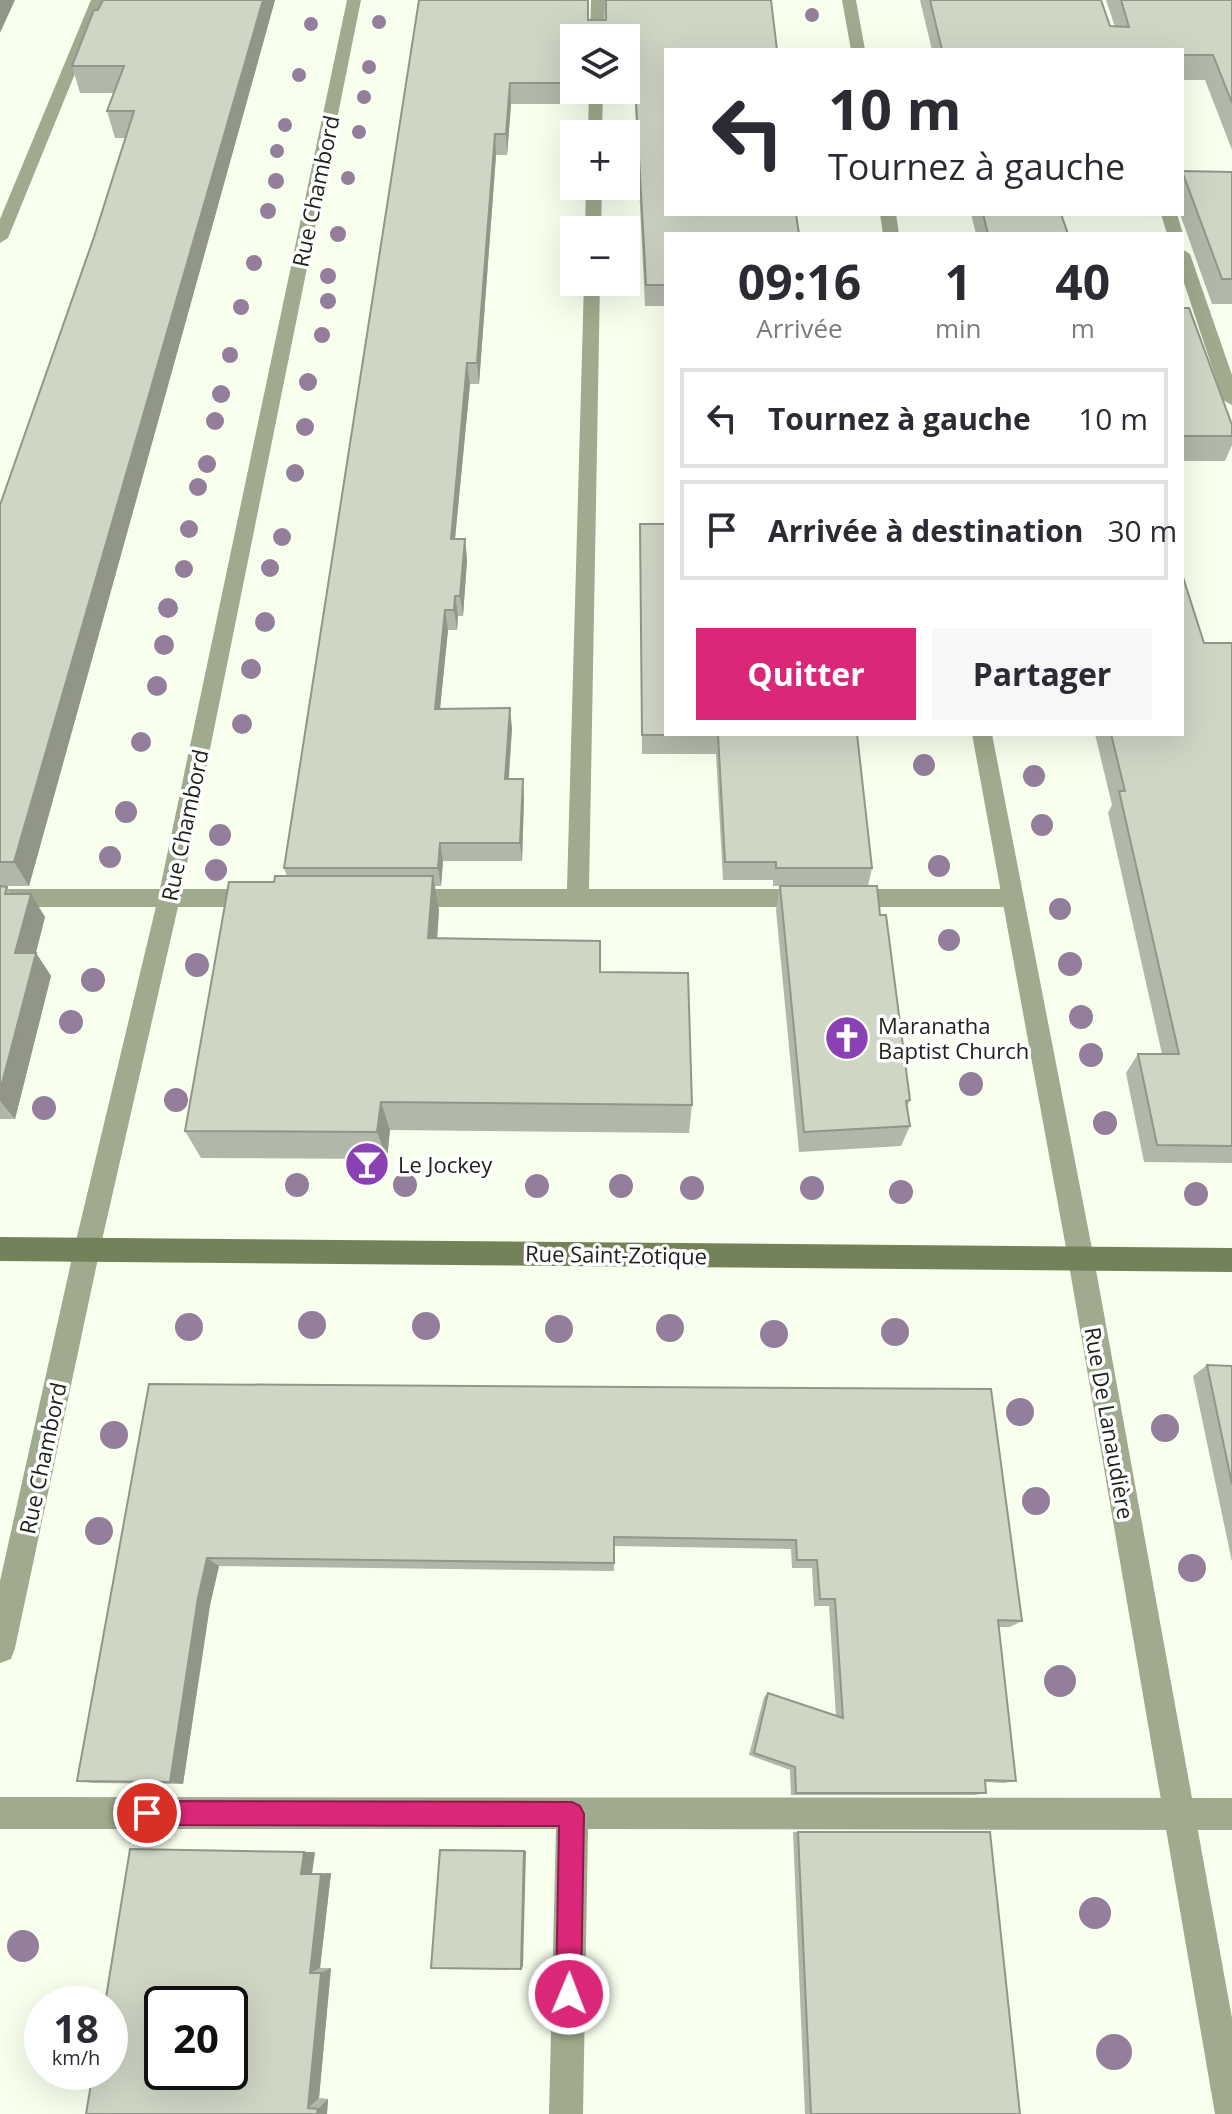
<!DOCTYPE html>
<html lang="fr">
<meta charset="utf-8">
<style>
body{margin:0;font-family:"Open Sans",sans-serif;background:#f7f7f7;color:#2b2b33;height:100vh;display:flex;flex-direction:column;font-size:30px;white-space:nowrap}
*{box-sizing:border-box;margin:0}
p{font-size:26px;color:#7c7c81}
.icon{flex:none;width:44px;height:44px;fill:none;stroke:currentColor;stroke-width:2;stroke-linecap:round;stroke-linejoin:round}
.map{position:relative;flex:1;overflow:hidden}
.details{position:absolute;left:664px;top:232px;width:520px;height:504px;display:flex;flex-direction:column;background:#fff;border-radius:0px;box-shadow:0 8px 32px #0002}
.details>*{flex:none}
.guide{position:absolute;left:664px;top:48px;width:520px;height:168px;border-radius:0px;box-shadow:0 8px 32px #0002;background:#fff;color:#2b2b33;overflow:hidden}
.fabs{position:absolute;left:560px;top:24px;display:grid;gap:16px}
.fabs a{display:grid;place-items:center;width:80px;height:80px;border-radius:0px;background:#fff;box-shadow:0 8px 32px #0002;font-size:40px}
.speed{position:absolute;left:24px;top:1986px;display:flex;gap:16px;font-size:40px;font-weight:700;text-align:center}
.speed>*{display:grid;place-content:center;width:104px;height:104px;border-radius:50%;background:#fff;box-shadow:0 8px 32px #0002;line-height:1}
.speed small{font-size:20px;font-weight:400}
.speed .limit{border:4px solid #111;border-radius:12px;background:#fff;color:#111}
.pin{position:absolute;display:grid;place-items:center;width:68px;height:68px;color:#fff;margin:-34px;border:4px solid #fff;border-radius:50%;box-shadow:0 2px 8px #0007}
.me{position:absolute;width:88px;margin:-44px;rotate:1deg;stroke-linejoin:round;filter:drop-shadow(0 0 6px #0008)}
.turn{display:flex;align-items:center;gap:28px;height:168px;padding:0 32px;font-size:36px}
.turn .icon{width:104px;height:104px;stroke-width:2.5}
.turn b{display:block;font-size:56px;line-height:68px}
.eta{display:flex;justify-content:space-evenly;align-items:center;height:136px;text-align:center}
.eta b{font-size:48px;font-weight:700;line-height:56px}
.action{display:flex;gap:16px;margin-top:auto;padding:16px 32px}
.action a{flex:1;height:92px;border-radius:0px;background:#db2777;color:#fff;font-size:32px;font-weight:700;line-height:92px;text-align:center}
.action a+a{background:#f7f7f7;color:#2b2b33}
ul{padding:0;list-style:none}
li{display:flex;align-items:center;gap:24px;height:100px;margin:0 16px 12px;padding:0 16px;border:4px solid #e1e1e2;border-radius:0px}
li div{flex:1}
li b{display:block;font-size:30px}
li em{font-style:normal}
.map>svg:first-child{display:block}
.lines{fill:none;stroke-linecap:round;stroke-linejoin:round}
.lane{fill:#9faa8e;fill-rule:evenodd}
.street{fill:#9faa8e;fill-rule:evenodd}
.secondary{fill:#74825a;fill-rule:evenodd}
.tree{fill:#937e9c}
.wall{fill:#b2b8a9}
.shaded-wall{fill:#919689}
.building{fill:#cfd6c4;stroke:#919689;stroke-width:2;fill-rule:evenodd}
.route{fill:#db2777;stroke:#8e194d;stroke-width:2}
.labels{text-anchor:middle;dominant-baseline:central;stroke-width:7;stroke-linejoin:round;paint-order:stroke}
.street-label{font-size:22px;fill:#20221c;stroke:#fff}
.poi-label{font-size:22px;fill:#20221c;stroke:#fff;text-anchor:start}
</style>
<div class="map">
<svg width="1232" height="2114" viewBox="0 0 1232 2114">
<rect width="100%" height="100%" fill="#f8ffed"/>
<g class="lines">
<g class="lane">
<path d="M91,0h14l-97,238 -8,5v-24z"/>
<path d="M591,0h14l-1,38h-14z"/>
<path d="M589,90h14l-1,44h-14z"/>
<path d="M586,186h16l-1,44h-16z"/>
<path d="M1161,214h16l6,20 -1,1 -15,-1z"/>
<path d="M1182,249l8,5 42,121v30l-9,-5 -41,-123z"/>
<path d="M584,282h16l-11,607h220l8,3 3,6 -3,6 -8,3h-403l-8,-3 -3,-6 3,-6 8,-3h161z"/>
<path d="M0,889h257l8,3 3,6 -3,6 -8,3h-257z"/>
<path d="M846,889h165l8,3 3,6 -3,6 -8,3h-165l-8,-3 -3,-6 3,-6z"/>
<path d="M0,1797l1232,1v32l-644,-1 -5,285h-34l7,-285h-556z"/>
</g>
<g class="street">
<path d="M347,0h14l-181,898 -80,351 -85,399 -4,11 -11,4v-82l74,-332 84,-351z"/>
<path d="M842,0h14l9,50h-14z"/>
<path d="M880,214h16l3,20h-16z"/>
<path d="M972,734h20l102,525 138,759v96h-17l-147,-855z"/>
</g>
<path class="secondary" d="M0,1237l1232,11v24l-1232,-11z"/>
</g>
<g class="tree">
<circle cx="812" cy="15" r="7"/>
<circle cx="379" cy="22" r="7"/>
<circle cx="311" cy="24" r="7"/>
<circle cx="369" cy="67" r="7"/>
<circle cx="299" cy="75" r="7"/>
<circle cx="364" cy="97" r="7"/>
<circle cx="285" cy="125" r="7"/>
<circle cx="359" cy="132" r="7"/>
<circle cx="277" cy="151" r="7"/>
<circle cx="348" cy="178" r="7"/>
<circle cx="276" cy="181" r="8"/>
<circle cx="268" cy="211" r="8"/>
<circle cx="338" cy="234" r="8"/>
<circle cx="254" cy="263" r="8"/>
<circle cx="328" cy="276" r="8"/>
<circle cx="328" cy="301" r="8"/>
<circle cx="241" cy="307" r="8"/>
<circle cx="322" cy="335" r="8"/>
<circle cx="230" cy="355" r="8"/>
<circle cx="308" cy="382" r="9"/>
<circle cx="221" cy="394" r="9"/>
<circle cx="215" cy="421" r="9"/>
<circle cx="305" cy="427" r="9"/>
<circle cx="207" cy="464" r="9"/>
<circle cx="295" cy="473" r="9"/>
<circle cx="198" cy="487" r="9"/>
<circle cx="189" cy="529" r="9"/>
<circle cx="282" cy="537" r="9"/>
<circle cx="270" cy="568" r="9"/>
<circle cx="184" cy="569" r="9"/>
<circle cx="168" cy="608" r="10"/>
<circle cx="265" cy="622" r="10"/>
<circle cx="164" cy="645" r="10"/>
<circle cx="251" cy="669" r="10"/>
<circle cx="157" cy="686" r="10"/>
<circle cx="242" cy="724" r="10"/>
<circle cx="141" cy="742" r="10"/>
<circle cx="924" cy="765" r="11"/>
<circle cx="1034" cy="776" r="11"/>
<circle cx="126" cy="812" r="11"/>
<circle cx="1042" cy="825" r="11"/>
<circle cx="220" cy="835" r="11"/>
<circle cx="110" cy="857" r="11"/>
<circle cx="939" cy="866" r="11"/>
<circle cx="216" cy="870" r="11"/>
<circle cx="1060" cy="909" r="11"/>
<circle cx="949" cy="940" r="11"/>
<circle cx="1070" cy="964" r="12"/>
<circle cx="197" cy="965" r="12"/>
<circle cx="93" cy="980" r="12"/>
<circle cx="1081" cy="1017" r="12"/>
<circle cx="71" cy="1022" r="12"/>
<circle cx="1091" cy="1055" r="12"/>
<circle cx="971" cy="1084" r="12"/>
<circle cx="176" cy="1100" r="12"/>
<circle cx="44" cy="1108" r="12"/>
<circle cx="1105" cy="1123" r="12"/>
<circle cx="297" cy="1185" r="12"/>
<circle cx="405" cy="1185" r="12"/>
<circle cx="537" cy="1186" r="12"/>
<circle cx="621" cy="1186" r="12"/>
<circle cx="692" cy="1188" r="12"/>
<circle cx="812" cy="1188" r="12"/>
<circle cx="901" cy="1192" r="12"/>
<circle cx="1196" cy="1194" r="12"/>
<circle cx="312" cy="1325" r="14"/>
<circle cx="426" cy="1326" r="14"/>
<circle cx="189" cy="1327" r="14"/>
<circle cx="670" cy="1328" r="14"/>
<circle cx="559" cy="1329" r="14"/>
<circle cx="895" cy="1332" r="14"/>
<circle cx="774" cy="1334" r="14"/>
<circle cx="1020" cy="1412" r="14"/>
<circle cx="1165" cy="1428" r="14"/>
<circle cx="114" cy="1435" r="14"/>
<circle cx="1036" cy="1501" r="14"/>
<circle cx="99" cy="1531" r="14"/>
<circle cx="1192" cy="1568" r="14"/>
<circle cx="1060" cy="1681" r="16"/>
<circle cx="1095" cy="1913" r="16"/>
<circle cx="23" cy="1946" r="16"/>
<circle cx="1114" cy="2052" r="18"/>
</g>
<g class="wall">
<path d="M275,0l-246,886h-29v-381l94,-268 32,-99h-11l-8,-27 7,-18h-34l-8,-27z"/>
<path d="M419,0l169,20h18l165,-20 -105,234v72h-21l-10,-202h-29v-14h20v-52h-52v52h13l-1,14h-75l-4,51h-11l-17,229h-9l-15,155h10l2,21 -4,56h-5l-1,14h-9l-8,79 72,19 -3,51 15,19 -2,63h-79l-2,25h-6l4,24 -2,28 164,34 91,133 -3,28 -299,-3 -3,29 -186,-1 -16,-27 89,-249 13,-6 -3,-8z"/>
<path d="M920,0h181l9,26 5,1 -9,-27h126v150l-27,-70h-23v-30h-250z"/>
<path d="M1182,171l50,1v132h-20l-32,-90h2z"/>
<path d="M971,214h90l7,20h-92z"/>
<path d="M1182,308l50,117v20l-7,16h-43z"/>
<path d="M640,544l217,190 15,134 -4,18 12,29 30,185 -3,7 3,19 -9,20 -102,6 -23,-242 4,-24h-7v-6h-50l-7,-126h-74z"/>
<path d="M1204,643h28v520l-88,-1 -18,-89 12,-19h24l-54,-241 4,-8 -17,-71h87z"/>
<path d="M0,886l7,1 5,7 33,23 -9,36 15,23 -36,143h-15z"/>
<path d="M1207,1365l25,1v196l-39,-186z"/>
<path d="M149,1384l842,5 31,232 -12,6h-11l17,154 -12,2 -19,-1 1,11 -11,2h-184l-1,-25 -41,-15 15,-58 4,-4 68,23 -7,-110h-15l-2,-38h-20l-1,-19 -177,-3v25l-395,-5 -9,39 -27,179 -90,-1 -16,-2z"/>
<path d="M793,1832h197l30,282h-215z"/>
<path d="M130,1849l185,3 -3,21h19l-11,95h11l-12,130 9,1 -1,15h-241z"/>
</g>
<g class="shaded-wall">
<path d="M0,0h15l-15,33z"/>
<path d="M263,0h12l-246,886 -15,-24z"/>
<path d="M510,83l1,21 -4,51 -1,-21z"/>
<path d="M495,134l1,21 -17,229 -2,-21z"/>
<path d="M467,363l3,21 -17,175 -2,-20z"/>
<path d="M465,539l2,21 -4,56 -3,-20z"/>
<path d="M455,596l3,20 -1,14 -3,-20z"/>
<path d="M445,610l3,20 -10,98 -3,-19z"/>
<path d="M510,708l2,20 -5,70 -2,-19z"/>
<path d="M523,779l1,19 -2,63 -2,-18z"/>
<path d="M440,843l3,18 -2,25 -3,-18z"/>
<path d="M433,876l6,34 -4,60 -7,-32z"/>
<path d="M31,894l14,23 -15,58 -15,-22z"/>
<path d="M36,953l15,23 -36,143 -15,-18v-10z"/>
<path d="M381,1102l9,28 -3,29 -10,-27z"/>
<path d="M207,1558l12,8 -9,39 -27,179 -13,-2 28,-184z"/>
<path d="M524,1851h2l-3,115 -2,3z"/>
<path d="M304,1852h11l-3,21 -11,1z"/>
<path d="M331,1873l-11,95 -10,5 11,-99z"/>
<path d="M331,1968l-12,130 -11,10 13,-135z"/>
<path d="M328,2099l-1,15h-10l1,-5z"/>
</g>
<g class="building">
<path d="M103,0h160l-249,862h-14v-357l94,-268 40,-126h-27l17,-45h-52l22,-56h4z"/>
<path d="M419,0h169v20h18v-20h165l6,50h-111v164h130l3,20h-133v51h-20l-11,-201h-9v-46h-52v45h-64l-4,51h-11l-18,229h-10l-16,176h14l-5,57h-5l-1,14h-9l-10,99 75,-1 -5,71h18l-3,64h-80l-2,25h-154z"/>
<path d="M930,0h171l9,26 19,1 -8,-27h111v103l-19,-48h-31v-5h-240z"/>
<path d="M1182,171l50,1v107h-10z"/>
<path d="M983,214h78l7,20h-80z"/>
<path d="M1182,308h7l43,117v11h-50z"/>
<path d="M640,524h26v210h191l15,134h-96v-6h-51l-7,-127h-76z"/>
<path d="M1182,574l22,69h28v503l-75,-1 -19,-91h41l-60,-263h6l-14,-57h71z"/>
<path d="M275,876h158l-5,62 172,3v31l88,1 4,132 -311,-3 -4,30 -192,-1 44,-249h45z"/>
<path d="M0,886l7,1 -2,7h26l-16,59h21l-36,138z"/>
<path d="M780,886h97l3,29h6l24,185 -4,1 4,25 -106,6z"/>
<path d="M1207,1365l25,1v118z"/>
<path d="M149,1384l842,5 31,232 -24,-1 18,161 -31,-1 1,13h-190l-1,-26 -41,-14 14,-60 75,25 -8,-119h-15l-3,-39h-20l-1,-20 -182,-3v26l-407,-5 -9,40 -28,184 -93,-1z"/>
<path d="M798,1832h192l30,282h-209z"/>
<path d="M130,1849l174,3 -3,22h20l-11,99h11l-13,135 10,1 -1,5h-231l7,-42h17v-68h-5zM162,2004h68v68h-68z"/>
<path d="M440,1850l84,1 -3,118 -90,-1z"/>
</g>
<path class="route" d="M147,1801l425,1 8,4 4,8 -3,180 -3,9 -9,4 -9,-4 -4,-9 3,-168 -412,-1 -9,-3 -3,-9 3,-9z"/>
<defs>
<g id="church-disc" transform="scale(2.3)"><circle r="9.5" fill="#8941b4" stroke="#fff"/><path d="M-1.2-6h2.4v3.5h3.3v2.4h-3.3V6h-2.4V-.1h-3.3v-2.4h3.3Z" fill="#fff"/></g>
<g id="bar-disc" transform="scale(2.3)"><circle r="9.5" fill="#8941b4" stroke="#fff"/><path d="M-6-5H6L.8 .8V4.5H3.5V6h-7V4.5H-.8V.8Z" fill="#fff"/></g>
</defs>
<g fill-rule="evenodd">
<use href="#church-disc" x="847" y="1038"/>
<use href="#bar-disc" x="367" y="1164"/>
</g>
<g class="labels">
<g class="street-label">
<text transform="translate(315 191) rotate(-78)">Rue Chambord</text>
<text transform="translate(184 825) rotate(-78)">Rue Chambord</text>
<text transform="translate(616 1254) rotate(1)">Rue Saint-Zotique</text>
<text transform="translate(1110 1423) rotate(80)">Rue De Lanaudière</text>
<text transform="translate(42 1458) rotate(-78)">Rue Chambord</text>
</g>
<g class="poi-label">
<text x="878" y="1025">Maranatha<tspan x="878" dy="25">Baptist Church</tspan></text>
<text x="398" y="1164">Le Jockey</text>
</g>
</g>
</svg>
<div class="fabs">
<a><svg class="icon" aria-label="layers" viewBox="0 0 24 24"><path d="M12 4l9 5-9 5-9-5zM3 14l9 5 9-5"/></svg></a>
<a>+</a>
<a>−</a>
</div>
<div class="speed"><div>18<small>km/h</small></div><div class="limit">20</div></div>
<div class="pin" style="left:147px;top:1813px;background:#d93025"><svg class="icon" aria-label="arrive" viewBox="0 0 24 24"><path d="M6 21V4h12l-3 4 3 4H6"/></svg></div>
<svg class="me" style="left:569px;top:1994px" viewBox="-20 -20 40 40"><circle r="17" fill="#db2777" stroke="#fff" stroke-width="3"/><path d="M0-11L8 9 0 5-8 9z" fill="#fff"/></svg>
<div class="guide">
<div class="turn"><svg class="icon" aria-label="left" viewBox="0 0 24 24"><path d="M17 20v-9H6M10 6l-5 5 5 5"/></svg><div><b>10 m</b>Tournez à gauche</div></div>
</div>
<section class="details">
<div class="eta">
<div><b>09:16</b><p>Arrivée</p></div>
<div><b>1</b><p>min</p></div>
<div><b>40</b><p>m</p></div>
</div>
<ul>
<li><svg class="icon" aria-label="left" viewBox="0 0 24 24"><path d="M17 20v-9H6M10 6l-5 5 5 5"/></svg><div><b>Tournez à gauche</b></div><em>10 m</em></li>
<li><svg class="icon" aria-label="arrive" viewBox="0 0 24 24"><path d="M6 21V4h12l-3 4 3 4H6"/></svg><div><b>Arrivée à destination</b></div><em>30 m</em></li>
</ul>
<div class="action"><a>Quitter</a><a>Partager</a></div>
</section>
</div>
